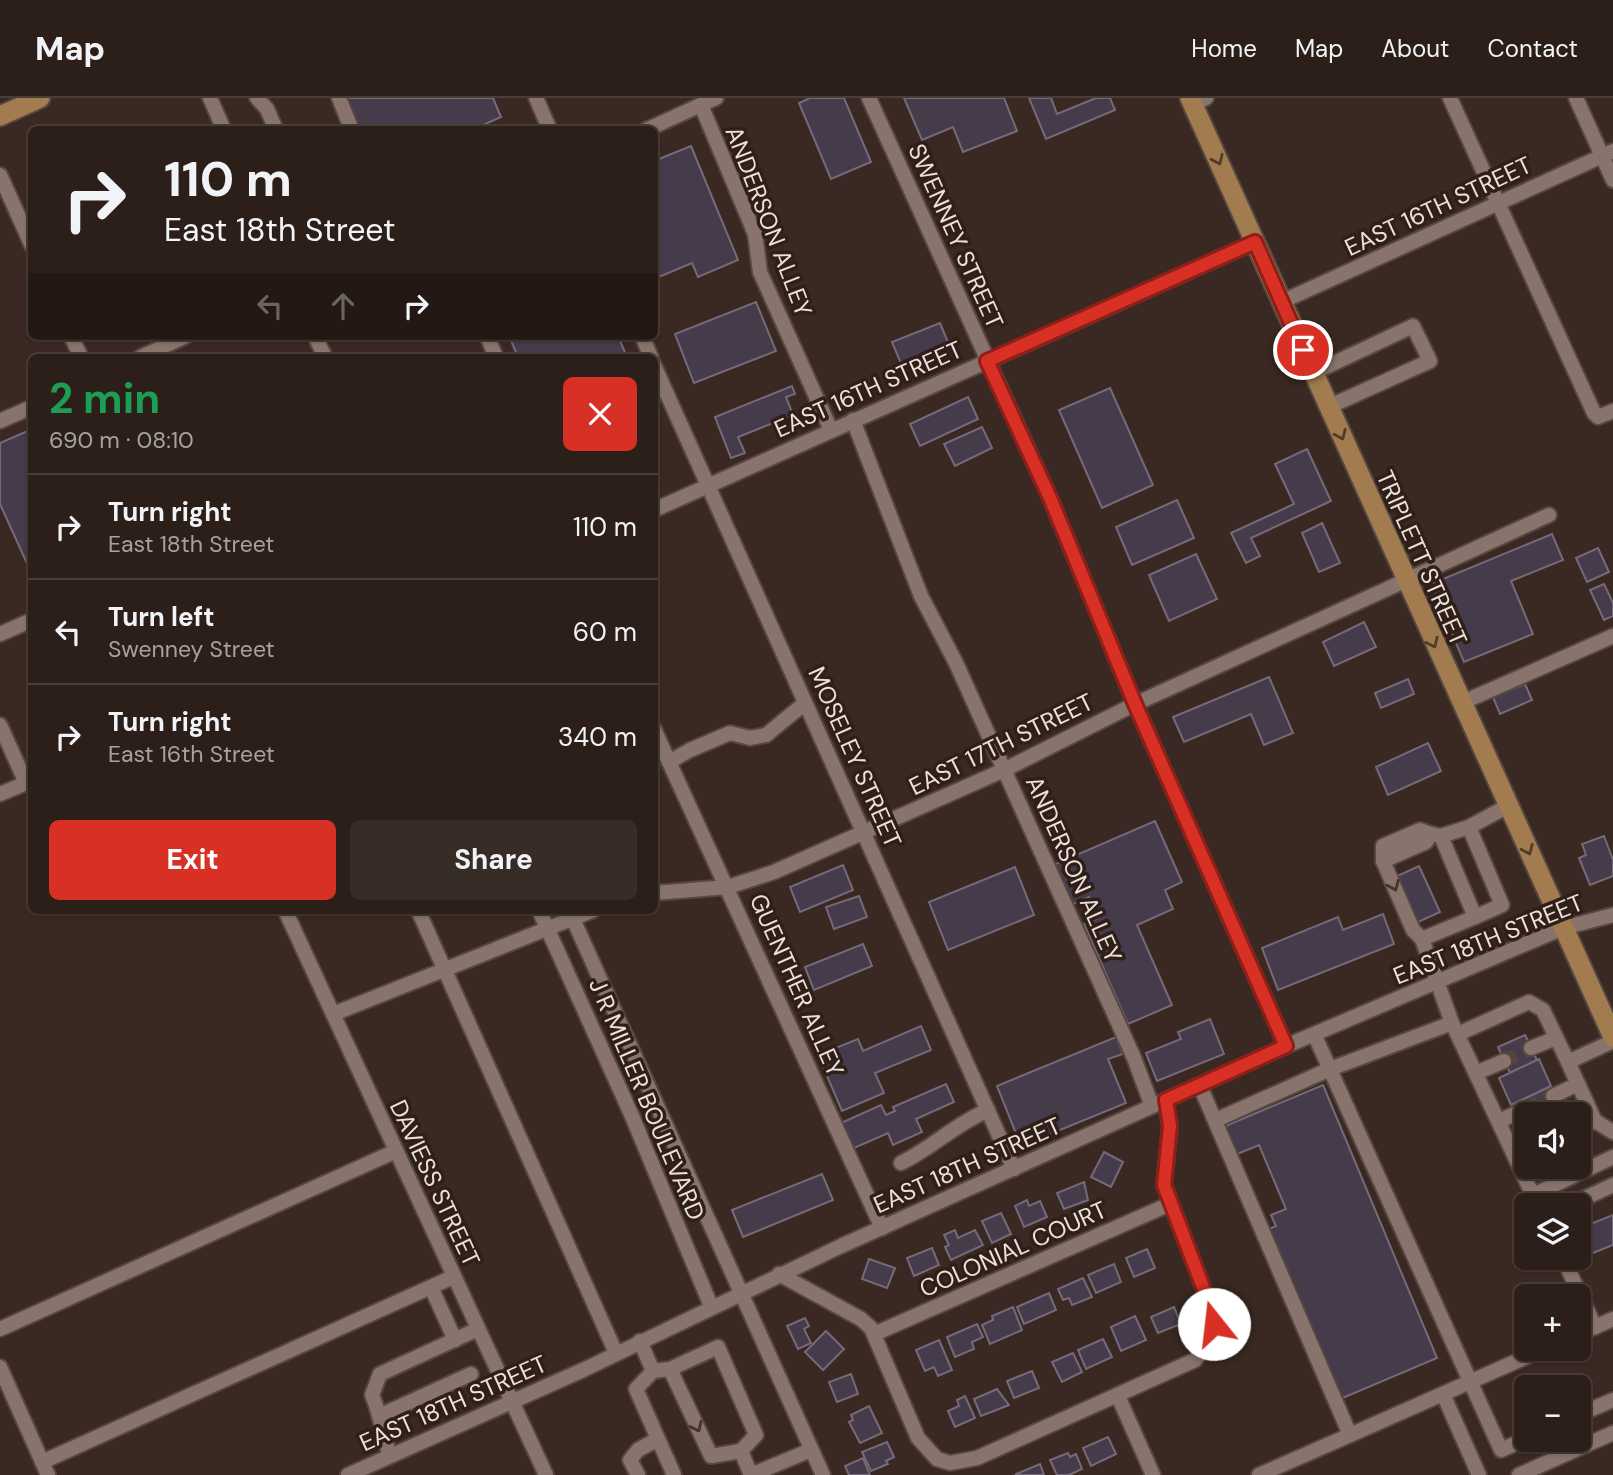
<!DOCTYPE html>
<meta charset="utf-8">
<style>
body{margin:0;font-family:"DM Sans",sans-serif;background:#382c27;color:#f1f3f6;height:100vh;display:flex;flex-direction:column;font-size:26px;white-space:nowrap}
*{box-sizing:border-box;margin:0}
p{font-size:23px;color:#a6a2a2}
.icon{flex:none;width:38px;height:38px;fill:none;stroke:currentColor;stroke-width:2;stroke-linecap:round;stroke-linejoin:round}
.map{position:relative;flex:1;overflow:hidden}
.sheet{position:absolute;left:28px;top:256px;width:630px;height:560px;display:flex;flex-direction:column;background:#2c1f1a;border-radius:10px;box-shadow:0 2px 5px #0004,0 0 0 2px #483d39}
.sheet>*{flex:none}
.guide{position:absolute;left:28px;top:28px;width:630px;height:214px;border-radius:10px;box-shadow:0 2px 5px #0004,0 0 0 2px #483d39;background:#2c1f1a;color:#f1f3f6;overflow:hidden}
.tools{position:absolute;left:1514px;top:1004px;display:grid;gap:14px}
.tools a{display:grid;place-items:center;width:77px;height:77px;border-radius:10px;background:#2c1f1a;box-shadow:0 2px 5px #0004,0 0 0 2px #483d39;font-size:35px}
.pin{position:absolute;display:grid;place-items:center;width:60px;height:60px;color:#fff;margin:-30px;border:4px solid #fff;border-radius:50%;box-shadow:0 2px 7px #0007}
.me{position:absolute;width:77px;margin:-38px;rotate:344deg;stroke-linejoin:round;filter:drop-shadow(0 0 5px #0008)}
.turn{display:flex;align-items:center;gap:24px;height:147px;padding:0 21px;font-size:32px}
.turn .icon{width:91px;height:91px;stroke-width:2.5}
.turn b{display:block;font-size:49px;line-height:60px}
.lanes{display:flex;align-items:center;height:66px;padding:0 21px;background:#0003;justify-content:center;gap:35px;direction:ltr}
.lanes .off{opacity:.35}
.round{display:grid;place-items:center;flex:none;width:74px;height:74px;border-radius:10px;background:#382c27}
.headline{display:flex;align-items:center;justify-content:space-between;height:119px;padding:0 21px}
h1{font-size:42px;font-weight:700;line-height:52px;color:#1e9e55}
.primary-button{display:flex;gap:14px;margin-top:auto;padding:14px 21px}
.primary-button a{flex:1;height:80px;border-radius:10px;background:#d93025;color:#fff;font-size:28px;font-weight:700;line-height:80px;text-align:center}
.primary-button a+a{background:#382c27;color:#f1f3f6}
ul{padding:0;list-style:none}
li{display:flex;align-items:center;gap:21px;height:105px;padding:0 21px;border-top:2px solid #483d39}
li div{flex:1}
li b{display:block;font-size:26px}
li em{font-style:normal}
header{display:flex;align-items:center;gap:42px;box-sizing:border-box;height:98px;padding:0 35px;background:#2c1f1a;border-bottom:2px solid #483d39}
header strong{font-size:33px}
nav{display:flex;gap:38px;margin-inline-start:auto;font-size:24px}
.map>svg:first-child{display:block}
.building{fill:#463b4a;stroke:#766a7a;stroke-width:2}
.lines{fill:none;stroke-linecap:round;stroke-linejoin:round}
.minor-tunnel{stroke:#55443e;stroke-width:14;stroke-dasharray:14 7;stroke-linecap:butt}
.minor-casing{stroke:#554741;stroke-width:18}
.major-casing{stroke:#554741;stroke-width:23}
.minor{stroke:#88746c;stroke-width:14}
.major{stroke:#a27c4f;stroke-width:19}
.oneway{stroke:#523b28}
.oneway2{stroke:#45342d}
.route-casing{stroke:#8d1f18;stroke-width:18}
.route{stroke:#d93025;stroke-width:12}
.labels{text-anchor:middle;dominant-baseline:central;stroke-width:7;stroke-linejoin:round;paint-order:stroke}
.street-label{font-size:24px;fill:#ebe0db;stroke:#2f1f18}
</style>
<header>
<strong>Map</strong>
<nav><a>Home</a><a>Map</a><a>About</a><a>Contact</a></nav>
</header>
<div class="map">
<svg width="1613" height="1377" viewBox="0 0 1613 1377">
<rect width="100%" height="100%" fill="#3a2922"/>
<g class="building">
<path d="M340,0h153l8,19 -29,13h-118z"/>
<path d="M810,0h34l27,64 -40,17 -32,-76z"/>
<path d="M904,0h100l13,33 -54,21 -10,-25 -31,13z"/>
<path d="M1029,0h22l6,16 39,-16h14l5,12 -69,29z"/>
<path d="M691,48l47,114 -40,17 -6,-14 -38,16v-118z"/>
<path d="M756,204l20,49 -82,32 -19,-49z"/>
<path d="M940,225l10,24 -48,19 -10,-24z"/>
<path d="M509,238h109l9,21h-109z"/>
<path d="M792,288l3,8 -9,3 7,18 -55,22 7,16 -14,5 -16,-41z"/>
<path d="M1110,290l43,97 -51,23 -43,-98z"/>
<path d="M968,299l10,22 -58,27 -10,-22z"/>
<path d="M982,329l10,21 -37,18 -11,-22z"/>
<path d="M32,331v138l-3,1 -29,-64v-61z"/>
<path d="M1307,351l24,52 -80,37 9,18 -14,7 -15,-30 63,-29 -19,-40z"/>
<path d="M1177,402l17,38 -62,27 -16,-38z"/>
<path d="M1322,425l18,40 -21,9 -17,-39z"/>
<path d="M1552,436l11,26 -52,21 22,53 -69,28 -33,-78z"/>
<path d="M1598,450l11,24 -22,10 -11,-24z"/>
<path d="M1196,456l21,45 -48,22 -20,-46z"/>
<path d="M1604,486l9,19v13l-9,4 -14,-30z"/>
<path d="M1364,524l12,25 -42,19 -11,-24z"/>
<path d="M1269,579l24,56 -29,12 -13,-31 -67,28 -11,-25z"/>
<path d="M1408,581l6,15 -33,14 -6,-15z"/>
<path d="M1525,586l7,16 -32,14 -7,-17z"/>
<path d="M1428,645l13,28 -53,24 -12,-28z"/>
<path d="M1155,723l27,61 -17,8 8,19 -36,16 35,80 -44,19 -44,-100 14,-6 -9,-21 -20,9 -18,-40z"/>
<path d="M1604,738l9,24v16l-23,9 -11,-27 7,-3 -4,-11z"/>
<path d="M843,767l10,25 -53,22 -10,-25z"/>
<path d="M1419,768l21,46 -24,11 -21,-46z"/>
<path d="M1015,769l19,48 -86,35 -19,-48z"/>
<path d="M859,798l8,21 -33,12 -8,-22z"/>
<path d="M1383,816l11,30 -116,46 -16,-42 76,-31 5,13z"/>
<path d="M863,846l9,22 -58,24 -9,-23z"/>
<path d="M1210,921l14,35 -67,27 -11,-28 35,-14 -3,-7z"/>
<path d="M921,928l10,24 -56,23 9,20 -42,18 -24,-56 40,-16 5,12z"/>
<path d="M1525,937l12,25 -27,13 -12,-26z"/>
<path d="M1116,939l7,17 -15,5 18,44 -105,43 -24,-60z"/>
<path d="M1539,961l12,27 -40,19 -12,-27z"/>
<path d="M946,986l8,18 -38,17 6,13 -29,13 -5,-12 -36,16 -11,-26 40,-18 5,10 9,-4 -2,-4z"/>
<path d="M1323,987l114,273 -99,42 -71,-170 9,-4 -5,-11 15,-6 -27,-64 -24,10 -12,-28z"/>
<path d="M1549,989l12,26 -32,2 -7,-15z"/>
<path d="M1104,1054l19,10 -12,25 -20,-10z"/>
<path d="M822,1076l11,26 -90,37 -11,-27z"/>
<path d="M1084,1084l4,18 -24,9 -7,-16z"/>
<path d="M1027,1102l2,6 11,-5 7,16 -23,10 -9,-21z"/>
<path d="M1001,1115l10,21 -19,9 -10,-22z"/>
<path d="M1613,1117v30l-35,14v-30z"/>
<path d="M955,1132l3,8 17,-8 8,15 -32,15 -6,-13 4,-2 -5,-10z"/>
<path d="M932,1150l7,17 -25,11 -7,-18z"/>
<path d="M1147,1151l8,19 -21,9 -8,-19z"/>
<path d="M869,1161l26,9 -8,20 -25,-9z"/>
<path d="M1114,1166l7,18 -25,11 -8,-18z"/>
<path d="M1083,1180l9,19 -20,8 -3,-7 -6,2 -5,-11z"/>
<path d="M1049,1195l7,17 -32,14 -7,-17z"/>
<path d="M1013,1209l9,23 -32,14 -8,-19 11,-5 -1,-4z"/>
<path d="M1174,1209l7,17 -23,9 -7,-16z"/>
<path d="M1135,1218l11,24 -25,11 -10,-24z"/>
<path d="M805,1220l4,8 -5,3 7,14 -13,6 -11,-23z"/>
<path d="M977,1226l6,13 -11,5 2,7 -19,8 -8,-20z"/>
<path d="M826,1233l18,18 -21,21 -18,-18z"/>
<path d="M1103,1241l9,18 -26,12 -8,-19z"/>
<path d="M939,1242l13,30 -14,6 -4,-9 -9,4 -9,-21z"/>
<path d="M1073,1255l9,19 -20,10 -10,-20z"/>
<path d="M1032,1273l7,17 -25,10 -7,-17z"/>
<path d="M851,1276l7,20 -21,8 -8,-20z"/>
<path d="M997,1291l12,16 -28,11 -7,-17z"/>
<path d="M965,1298l10,22 -20,9 -7,-16 11,-5 -2,-6z"/>
<path d="M869,1308l13,27 -22,10 -11,-21 4,-2 -2,-5z"/>
<path d="M1108,1339l8,17 -25,12 -8,-18z"/>
<path d="M887,1344l7,15 -8,4 2,3 -17,7 -9,-19z"/>
<path d="M1068,1355l2,4 6,-3 6,15 -13,6h-12l-7,-15z"/>
<path d="M863,1360l7,17h-21l-4,-9z"/>
<path d="M1040,1366l4,11h-27l-1,-1z"/>
</g>
<g class="lines">
<g class="minor-tunnel">
<path d="M1504,963l27,-13"/>
<path d="M1526,1011l27,-13"/>
</g>
<g class="minor-casing">
<g id="minor">
<path d="M210,0l14,32"/>
<path d="M257,0l10,11 9,21"/>
<path d="M339,0l13,32"/>
<path d="M536,0l14,32"/>
<path d="M869,0l182,402 84,204 151,342"/>
<path d="M1450,0l144,315 4,4 15,-6"/>
<path d="M1576,0l37,82"/>
<path d="M1193,6l13,-6"/>
<path d="M701,7l54,129 5,38 71,158"/>
<path d="M646,32l70,-32"/>
<path d="M0,77l32,71"/>
<path d="M1281,204l332,-151"/>
<path d="M71,238l10,21"/>
<path d="M315,238l10,21"/>
<path d="M487,238l9,21"/>
<path d="M642,238l9,21"/>
<path d="M141,259l45,-21"/>
<path d="M654,267l360,804"/>
<path d="M1313,275l100,-47 17,35 -102,46"/>
<path d="M853,322l68,176 35,67 178,395 18,48"/>
<path d="M0,323l32,-14"/>
<path d="M654,412l601,-268"/>
<path d="M0,536l32,-14"/>
<path d="M1461,605l152,-67"/>
<path d="M0,627l26,58 6,-3"/>
<path d="M654,631l228,499"/>
<path d="M669,664l21,-12 40,-17 20,5 16,-3 39,-32"/>
<path d="M0,696l26,-11"/>
<path d="M1508,708l-39,21 -28,9 34,81 -53,22 30,84 86,183"/>
<path d="M1469,729l33,78 -27,12"/>
<path d="M1383,763v-15l37,-16 11,4"/>
<path d="M654,795l74,-6 46,-15 230,-102 131,-66 414,-189"/>
<path d="M285,812l261,565"/>
<path d="M418,812l198,443"/>
<path d="M539,812l93,206 79,190"/>
<path d="M569,812l254,565"/>
<path d="M1422,841l-9,-9 -30,-69 43,-19 5,-8 10,2"/>
<path d="M333,916l261,-104"/>
<path d="M1458,936l71,-32 14,8 25,52 45,-21"/>
<path d="M1315,938l186,414 25,-11"/>
<path d="M1531,950l25,-10"/>
<path d="M1568,964l27,59 -17,7"/>
<path d="M1476,975l28,-12"/>
<path d="M1200,988l150,349 194,-86"/>
<path d="M1553,998l25,-12"/>
<path d="M1216,1022l114,-51 122,-46"/>
<path d="M1499,1023l27,-12"/>
<path d="M1595,1023l18,11"/>
<path d="M901,1065c32,-16 53,-38 87,-53"/>
<path d="M1533,1097l80,-38"/>
<path d="M1568,1108l45,-21"/>
<path d="M1563,1160l32,69 -17,7"/>
<path d="M779,1176l82,45 10,9 47,110 19,21 13,4 27,-5 218,-98 17,-22 2,-14 -3,-16 -47,-123 6,-59 -5,-26"/>
<path d="M431,1189l24,53"/>
<path d="M1595,1229l18,-8"/>
<path d="M0,1231l396,-178"/>
<path d="M874,1236l296,-130"/>
<path d="M640,1243l13,30 -17,18 38,86"/>
<path d="M0,1269l48,108"/>
<path d="M670,1271l41,87 30,-5"/>
<path d="M653,1273l17,-2 48,-22 38,88 -15,16 10,24"/>
<path d="M1443,1296l36,81"/>
<path d="M1118,1298l35,79"/>
<path d="M381,1317l90,-41"/>
<path d="M1578,1317l35,-15"/>
<path d="M390,1357c-8,-20 -9,-40 -18,-60l8,-21 98,-45"/>
<path d="M42,1364l411,-185"/>
<path d="M348,1377l235,-105 258,-124 445,-200 277,-118 50,-13"/>
<path d="M638,1377l-8,-15 8,-10 20,-11"/>
<path d="M751,1377l60,-25"/>
<path d="M1259,1377l91,-40"/>
<path d="M1519,1377l94,-42"/>
</g>
</g>
<g class="major-casing">
<g id="major">
<path d="M1190,0l423,939"/>
<path d="M0,18l40,-18"/>
</g>
</g>
<use href="#minor" class="minor"/>
<use href="#major" class="major"/>
</g>
<defs><path id="oneway-chevron" d="M-2-3.5L2.5 0L-2 3.5" fill="none" stroke-width="1.6" stroke-linecap="round" stroke-linejoin="round" transform="scale(1.75)"/></defs>
<g class="oneway">
<use href="#oneway-chevron" transform="translate(1218 62) rotate(66)"/>
<use href="#oneway-chevron" transform="translate(1341 337) rotate(66)"/>
<use href="#oneway-chevron" transform="translate(1433 545) rotate(65)"/>
<use href="#oneway-chevron" transform="translate(1528 752) rotate(66)"/>
</g>
<g class="oneway2">
<use href="#oneway-chevron" transform="translate(1394 788) rotate(67)"/>
<use href="#oneway-chevron" transform="translate(697 1329) rotate(65)"/>
</g>
<g class="lines">
<g class="route-casing">
<path id="route" d="M1214,1226l-3,-16 -47,-123 6,-59 -4,-26 120,-54 -151,-342 -84,-204 -64,-139 268,-119 48,108"/>
</g>
<use href="#route" class="route"/>
</g>
<g class="labels">
<g class="street-label">
<text transform="translate(1438 108) rotate(-25)">EAST 16TH STREET</text>
<text transform="translate(769 123) rotate(69)">ANDERSON ALLEY</text>
<text transform="translate(956 138) rotate(66)">SWENNEY STREET</text>
<text transform="translate(868 291) rotate(-24)">EAST 16TH STREET</text>
<text transform="translate(1422 460) rotate(66)">TRIPLETT STREET</text>
<text transform="translate(1001 646) rotate(-26)">EAST 17TH STREET</text>
<text transform="translate(855 659) rotate(66)">MOSELEY STREET</text>
<text transform="translate(1074 771) rotate(66)">ANDERSON ALLEY</text>
<text transform="translate(1488 841) rotate(-22)">EAST 18TH STREET</text>
<text transform="translate(797 887) rotate(66)">GUENTHER ALLEY</text>
<text transform="translate(647 1001) rotate(67)">J R MILLER BOULEVARD</text>
<text transform="translate(967 1067) rotate(-24)">EAST 18TH STREET</text>
<text transform="translate(435 1085) rotate(65)">DAVIESS STREET</text>
<text transform="translate(1013 1151) rotate(-24)">COLONIAL COURT</text>
<text transform="translate(453 1305) rotate(-24)">EAST 18TH STREET</text>
</g>
</g>
</svg>
<div class="tools">
<a><svg class="icon" aria-label="sound" viewBox="0 0 24 24"><path d="M4 9h4l5-4v14l-5-4H4zM17 9q2 3 0 6"/></svg></a>
<a><svg class="icon" aria-label="layers" viewBox="0 0 24 24"><path d="M12 4l9 5-9 5-9-5zM3 14l9 5 9-5"/></svg></a>
<a>+</a>
<a>−</a>
</div>
<div class="pin" style="left:1303px;top:252px;background:#d93025"><svg class="icon" aria-label="arrive" viewBox="0 0 24 24"><path d="M6 21V4h12l-3 4 3 4H6"/></svg></div>
<svg class="me" style="left:1214px;top:1226px" viewBox="-20 -20 40 40"><circle r="19" fill="#fff"/><path d="M0-13L10 11 0 6-10 11z" fill="#d93025"/></svg>
<div class="guide">
<div class="turn"><svg class="icon" aria-label="right" viewBox="0 0 24 24"><path d="M7 20v-9h11M14 6l5 5-5 5"/></svg><div><b>110 m</b>East 18th Street</div></div>
<div class="lanes"><svg class="icon off" aria-label="left" viewBox="0 0 24 24"><path d="M17 20v-9H6M10 6l-5 5 5 5"/></svg><svg class="icon off" aria-label="ahead" viewBox="0 0 24 24"><path d="M12 20V5M6 11l6-6 6 6"/></svg><svg class="icon" aria-label="right" viewBox="0 0 24 24"><path d="M7 20v-9h11M14 6l5 5-5 5"/></svg></div>
</div>
<section class="sheet">
<div class="headline"><div><h1>2 min</h1><p>690 m · 08:10</p></div><a class="round" style="background:#d93025;color:#fff"><svg class="icon" aria-label="close" viewBox="0 0 24 24"><path d="M6 6l12 12M18 6L6 18"/></svg></a></div>
<ul>
<li><svg class="icon" aria-label="right" viewBox="0 0 24 24"><path d="M7 20v-9h11M14 6l5 5-5 5"/></svg><div><b>Turn right</b><p>East 18th Street</p></div><em>110 m</em></li>
<li><svg class="icon" aria-label="left" viewBox="0 0 24 24"><path d="M17 20v-9H6M10 6l-5 5 5 5"/></svg><div><b>Turn left</b><p>Swenney Street</p></div><em>60 m</em></li>
<li><svg class="icon" aria-label="right" viewBox="0 0 24 24"><path d="M7 20v-9h11M14 6l5 5-5 5"/></svg><div><b>Turn right</b><p>East 16th Street</p></div><em>340 m</em></li>
</ul>
<div class="primary-button"><a>Exit</a><a>Share</a></div>
</section>
</div>
